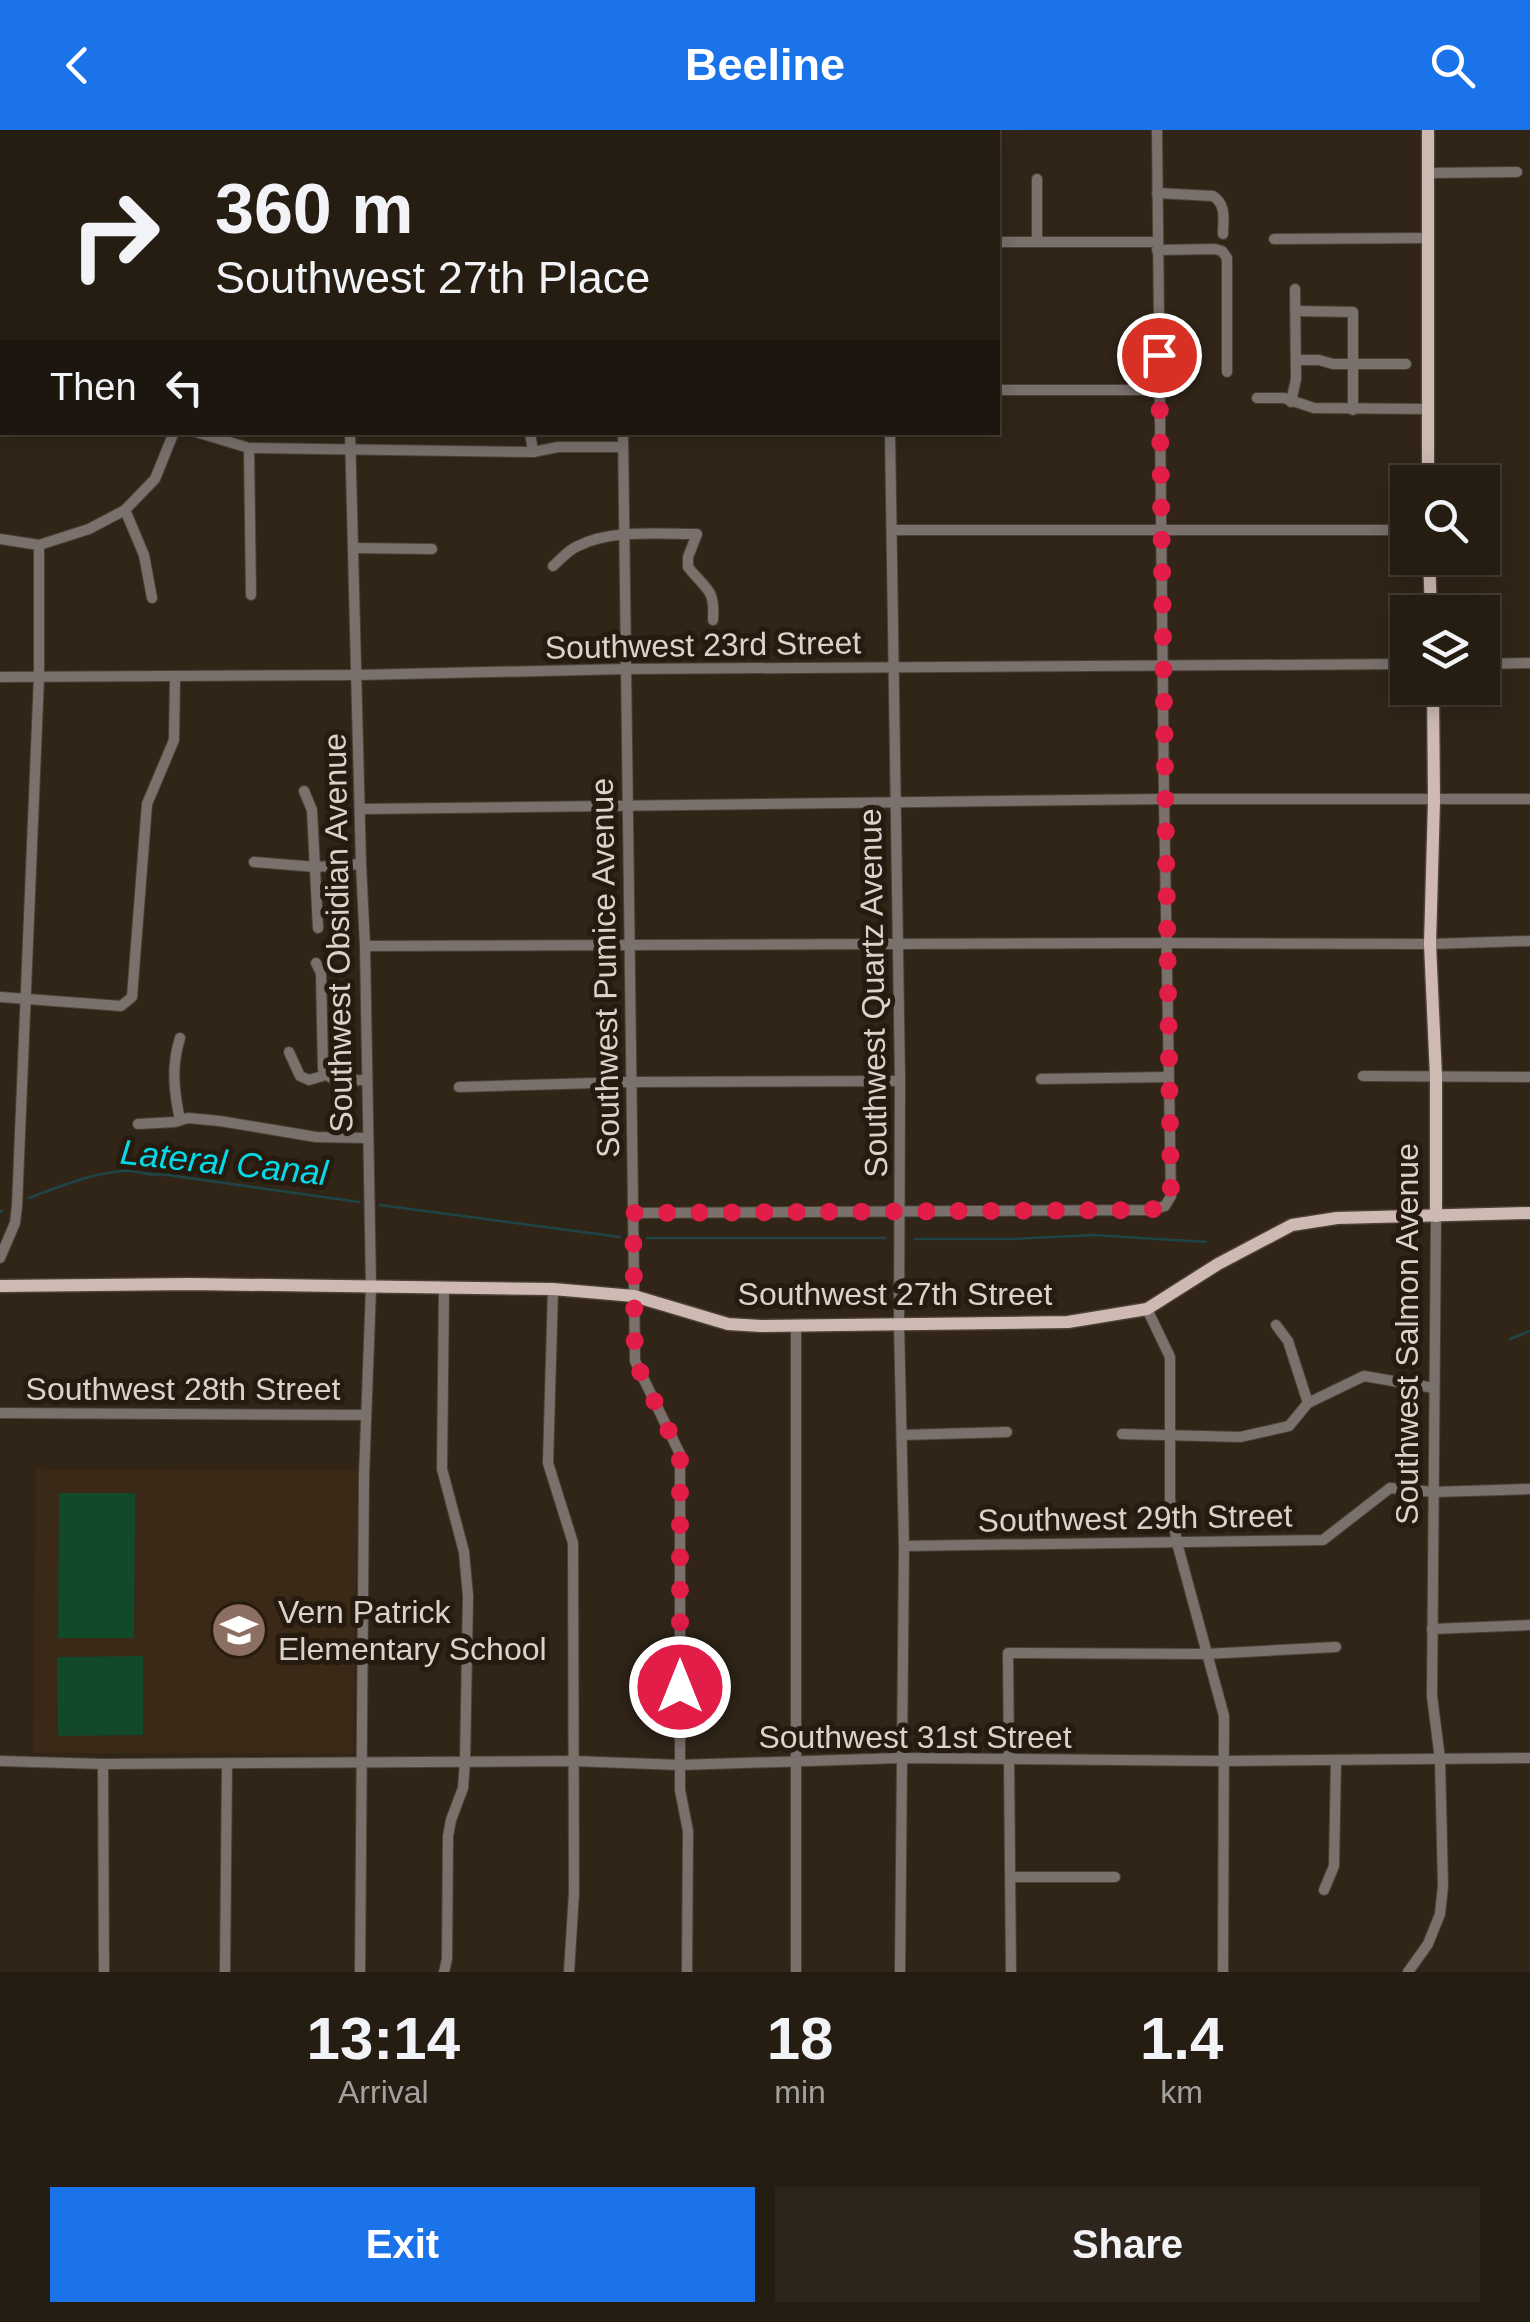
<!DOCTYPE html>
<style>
body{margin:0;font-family:Helvetica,sans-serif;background:#2d251b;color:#f1f3f6;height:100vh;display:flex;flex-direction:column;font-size:38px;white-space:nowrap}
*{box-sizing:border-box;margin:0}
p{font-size:32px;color:#a3a19f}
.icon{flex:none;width:55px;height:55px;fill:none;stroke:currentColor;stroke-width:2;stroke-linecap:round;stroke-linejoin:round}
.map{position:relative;height:1842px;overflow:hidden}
.drawer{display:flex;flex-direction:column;background:#251c12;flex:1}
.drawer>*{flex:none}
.hud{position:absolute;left:0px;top:0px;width:1000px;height:305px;box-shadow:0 5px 25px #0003,0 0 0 2px #423a32;background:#251c12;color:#f1f3f6;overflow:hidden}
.buttons{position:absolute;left:1390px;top:335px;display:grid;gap:20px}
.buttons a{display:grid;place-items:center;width:110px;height:110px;border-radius:0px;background:#251c12;box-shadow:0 5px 25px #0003,0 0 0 2px #423a32;font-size:50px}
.pin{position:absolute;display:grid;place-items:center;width:85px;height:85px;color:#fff;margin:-42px;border:5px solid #fff;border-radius:50%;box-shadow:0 2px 10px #0007}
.me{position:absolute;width:110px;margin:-55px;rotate:0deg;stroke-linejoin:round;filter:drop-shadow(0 0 8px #0008)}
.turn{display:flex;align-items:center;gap:35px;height:210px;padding:0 50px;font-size:45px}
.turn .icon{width:130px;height:130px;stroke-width:2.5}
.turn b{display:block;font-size:70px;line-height:85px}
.then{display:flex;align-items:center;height:95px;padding:0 50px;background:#0003;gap:20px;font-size:38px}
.eta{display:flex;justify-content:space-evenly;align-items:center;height:170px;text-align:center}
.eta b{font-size:60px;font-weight:800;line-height:70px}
.button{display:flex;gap:20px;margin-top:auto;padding:20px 50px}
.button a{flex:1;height:115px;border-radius:0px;background:#1a73e8;color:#fff;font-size:40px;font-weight:800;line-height:115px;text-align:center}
.button a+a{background:#2d251b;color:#f1f3f6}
header{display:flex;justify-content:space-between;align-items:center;height:130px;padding:0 50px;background:#1a73e8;color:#fff;font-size:45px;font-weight:800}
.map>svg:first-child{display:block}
.built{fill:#3a2917}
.green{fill:#12492a}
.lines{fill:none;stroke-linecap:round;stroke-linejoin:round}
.stream{stroke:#204548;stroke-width:2.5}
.minor-casing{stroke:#4c4135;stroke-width:12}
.major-casing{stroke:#4c4135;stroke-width:15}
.minor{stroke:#7a716d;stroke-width:10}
.major{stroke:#cebab3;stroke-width:12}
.route{stroke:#e11d48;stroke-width:18;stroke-dasharray:0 32.4}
.labels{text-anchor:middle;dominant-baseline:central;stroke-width:10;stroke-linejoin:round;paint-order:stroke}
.street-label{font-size:32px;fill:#dbd3cb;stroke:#271b0f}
.poi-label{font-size:32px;fill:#dbd3cb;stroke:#271b0f;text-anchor:start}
.water-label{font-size:35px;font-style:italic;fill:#07dae7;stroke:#271b0f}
</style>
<header><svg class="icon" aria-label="back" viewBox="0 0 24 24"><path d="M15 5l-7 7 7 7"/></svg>Beeline<svg class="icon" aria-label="search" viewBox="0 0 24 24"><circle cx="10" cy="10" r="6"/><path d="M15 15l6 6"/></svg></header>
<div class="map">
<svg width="1530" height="1842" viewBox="0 0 1530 1842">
<rect width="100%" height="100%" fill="#312518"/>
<path class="built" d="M36,1339l322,1 -5,284 -320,-1z"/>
<g class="green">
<rect x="345" y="0" width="531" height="2"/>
<path d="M59,1363h76l-1,145h-76z"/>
<path d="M143,1526v79l-85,1 -1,-79z"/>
</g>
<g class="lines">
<g class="stream">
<path d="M29,1068c30,-11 60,-24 93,-27 14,-2 26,6 39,3l198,28"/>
<path d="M380,1075l240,32"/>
<path d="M0,1082l2,-1"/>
<path d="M647,1108h238"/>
<path d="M915,1109h95l84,-4 112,7"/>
<path d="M1510,1209l20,-8"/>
</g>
<g class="minor-casing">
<g id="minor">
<path d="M886,0v2"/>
<path d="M1428,43l89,-1"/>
<path d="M1037,49v63"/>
<path d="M1157,63l56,3c14,9 10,24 10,38"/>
<path d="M1274,109l153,-1"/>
<path d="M998,112h159"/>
<path d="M1157,120l58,-1 7,2 5,7v114"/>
<path d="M1295,181l58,1v98"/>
<path d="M1296,230h23l14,4h73"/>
<path d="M998,260h162"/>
<path d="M1257,268h27l30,10 114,1"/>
<path d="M1291,272l5,-23 -1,-90"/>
<path d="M196,302l53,16 284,4 25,-5h65"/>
<path d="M350,302l11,432 4,82 6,342 -7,188 -4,496"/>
<path d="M530,302l3,20"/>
<path d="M623,302l12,929 45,93v336l8,41 -1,141"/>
<path d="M890,302l10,649 -1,243 5,222 -4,426"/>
<path d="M249,318l2,147"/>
<path d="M125,380l19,45 8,43"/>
<path d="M892,400h516"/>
<path d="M0,409l39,6 50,-16 36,-19 30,-31 19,-47"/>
<path d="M353,418l79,1"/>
<path d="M553,436c8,-7 15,-16 25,-20 33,-17 83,-12 119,-12l-9,23v10c19,24 27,21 25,53"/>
<path d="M1482,534l48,-1"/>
<path d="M0,547l357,-2 270,-6 781,-5"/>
<path d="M304,661l8,19 6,118"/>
<path d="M360,679l804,-10h366"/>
<path d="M254,732l62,5 45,-3"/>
<path d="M365,816l803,-3 262,1 100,-3"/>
<path d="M316,833l5,10 2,96c7,16 29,11 44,11"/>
<path d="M0,867l121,9 11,-9 15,-193 27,-64 1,-63"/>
<path d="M289,922l11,24 9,4 17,-5"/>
<path d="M1363,946l167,1"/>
<path d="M1041,949l127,-2"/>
<path d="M459,957l172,-5 269,-1"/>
<path d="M180,990c-6,-28 -9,-54 0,-82"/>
<path d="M138,994l37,-2 13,-4 32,3 96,16 52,1"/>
<path d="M633,1083l518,-3 14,-4 6,-10 -7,-397 -7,-669"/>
<path d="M0,1128l15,-35 2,-17 22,-529v-132"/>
<path d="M444,1158l-2,181 22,83 4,44 -3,166 -2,26 -12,32 -3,16 -1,123 -3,13"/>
<path d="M553,1159l-5,174 25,80 1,350 -5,79"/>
<path d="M1147,1179l23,48v142l7,44 47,173 -1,256"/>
<path d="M796,1195v647"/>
<path d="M1276,1195l12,16 20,62"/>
<path d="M0,1283l365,2"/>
<path d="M1122,1304l118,3 49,-11 19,-23 56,-27 70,12"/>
<path d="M903,1305l104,-3"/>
<path d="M904,1416l419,-6 67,-52 44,4 96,-3"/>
<path d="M1432,1499l98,-4"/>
<path d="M0,1631l103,3 470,-3 107,4 220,-7 323,3 307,-3"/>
<path d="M103,1634l1,208"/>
<path d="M1011,1747h104"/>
<path d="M1324,1760l10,-24 2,-106"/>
<path d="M225,1842l2,-208"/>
<path d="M1011,1842l-3,-319 198,1 130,-7"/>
<path d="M1408,1842l20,-28 12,-30 3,-28 -3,-127 -8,-63 4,-480"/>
</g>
</g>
<g class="major-casing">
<g id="major">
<path d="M1428,0v352"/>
<path d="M1429,428l2,54"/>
<path d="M1433,558l1,113 -4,143 6,133v139"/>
<path d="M0,1156l191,-2 362,5 81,7 94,28 33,2 307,-4 79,-13 71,-45 74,-39 45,-7 193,-5"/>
</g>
</g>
<use href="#minor" class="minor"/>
<use href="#major" class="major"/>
</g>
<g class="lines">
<path class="route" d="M680,1557v-233l-45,-93 -2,-148 517,-3 15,-4 6,-10 -12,-841"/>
</g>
<defs>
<g id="school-disc" transform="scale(2.875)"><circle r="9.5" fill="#8d6e63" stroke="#271b0f"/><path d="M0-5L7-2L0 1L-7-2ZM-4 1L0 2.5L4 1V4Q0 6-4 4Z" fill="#fff"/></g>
</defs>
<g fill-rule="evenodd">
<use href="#school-disc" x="239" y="1500"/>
</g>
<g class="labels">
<g class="street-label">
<text transform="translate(703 515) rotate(-1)">Southwest 23rd Street</text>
<text transform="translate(338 803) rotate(-91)">Southwest Obsidian Avenue</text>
<text transform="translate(605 838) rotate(-91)">Southwest Pumice Avenue</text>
<text transform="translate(873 863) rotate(-91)">Southwest Quartz Avenue</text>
<text x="895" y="1164">Southwest 27th Street</text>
<text transform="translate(1407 1204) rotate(-90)">Southwest Salmon Avenue</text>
<text x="183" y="1259">Southwest 28th Street</text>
<text transform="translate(1135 1388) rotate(-1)">Southwest 29th Street</text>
<text x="915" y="1607">Southwest 31st Street</text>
</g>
<g class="poi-label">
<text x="278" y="1482">Vern Patrick<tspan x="278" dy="37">Elementary School</tspan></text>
</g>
<g class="water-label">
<text transform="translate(224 1032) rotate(6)">Lateral Canal</text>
</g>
</g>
</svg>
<div class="buttons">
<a><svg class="icon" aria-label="search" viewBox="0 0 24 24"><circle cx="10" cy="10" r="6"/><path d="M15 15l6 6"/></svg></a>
<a><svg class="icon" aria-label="layers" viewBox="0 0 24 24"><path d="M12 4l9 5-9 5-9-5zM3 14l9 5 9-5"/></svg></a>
</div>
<div class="pin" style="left:1159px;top:225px;background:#d93025"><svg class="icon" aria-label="arrive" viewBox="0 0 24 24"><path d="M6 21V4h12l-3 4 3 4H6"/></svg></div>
<svg class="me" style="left:680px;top:1557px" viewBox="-20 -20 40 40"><circle r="17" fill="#e11d48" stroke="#fff" stroke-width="3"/><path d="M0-11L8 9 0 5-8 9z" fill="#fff"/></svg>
<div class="hud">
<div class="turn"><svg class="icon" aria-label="right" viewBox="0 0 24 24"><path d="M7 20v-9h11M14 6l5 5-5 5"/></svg><div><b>360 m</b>Southwest 27th Place</div></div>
<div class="then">Then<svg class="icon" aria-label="left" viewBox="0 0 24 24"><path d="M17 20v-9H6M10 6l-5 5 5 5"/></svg></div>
</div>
</div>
<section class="drawer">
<div class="eta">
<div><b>13:14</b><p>Arrival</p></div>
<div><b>18</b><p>min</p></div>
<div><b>1.4</b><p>km</p></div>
</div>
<div class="button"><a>Exit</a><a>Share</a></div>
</section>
